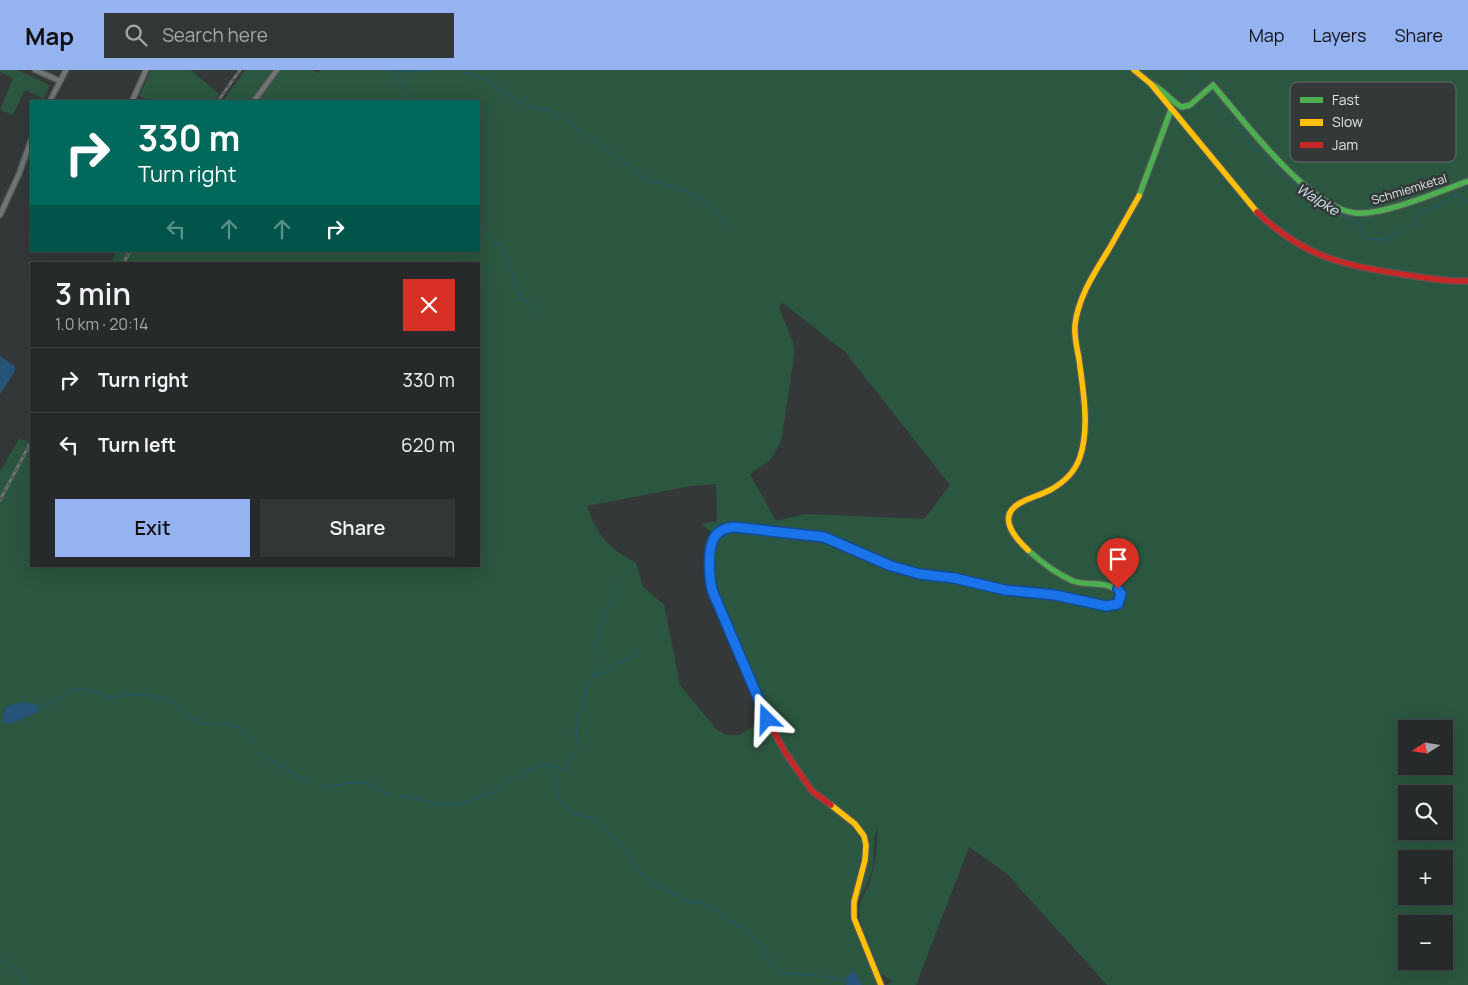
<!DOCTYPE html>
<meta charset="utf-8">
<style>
body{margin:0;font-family:Manrope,sans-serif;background:#333636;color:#f1f3f6;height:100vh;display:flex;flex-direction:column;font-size:19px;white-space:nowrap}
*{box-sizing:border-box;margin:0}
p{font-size:16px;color:#a4a7a8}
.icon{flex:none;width:28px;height:28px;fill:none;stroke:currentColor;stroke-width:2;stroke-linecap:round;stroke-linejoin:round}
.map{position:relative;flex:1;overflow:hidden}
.drawer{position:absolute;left:30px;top:192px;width:450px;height:305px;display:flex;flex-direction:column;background:#272a2a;border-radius:0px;box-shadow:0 5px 20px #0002,0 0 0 1px #434647}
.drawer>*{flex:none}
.banner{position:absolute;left:30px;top:30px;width:450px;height:152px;border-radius:0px;box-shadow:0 5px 20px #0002,0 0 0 1px #434647;background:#00695c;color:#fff;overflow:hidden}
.needle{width:32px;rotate:258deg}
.fabs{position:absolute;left:1398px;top:650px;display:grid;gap:10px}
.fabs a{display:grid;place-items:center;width:55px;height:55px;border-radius:0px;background:#272a2a;box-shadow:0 5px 20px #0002,0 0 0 1px #434647;font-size:25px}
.pin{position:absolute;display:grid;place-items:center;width:42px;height:42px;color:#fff;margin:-51px -21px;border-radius:50% 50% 50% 0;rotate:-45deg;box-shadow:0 0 5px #0007}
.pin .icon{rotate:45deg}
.me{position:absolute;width:55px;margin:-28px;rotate:338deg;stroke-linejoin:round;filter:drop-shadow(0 0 4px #0008)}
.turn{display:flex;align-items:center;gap:18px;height:105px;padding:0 25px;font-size:22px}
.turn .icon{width:65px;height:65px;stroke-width:2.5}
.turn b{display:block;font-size:35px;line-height:42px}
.lanes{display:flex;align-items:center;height:48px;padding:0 25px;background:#0003;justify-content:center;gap:25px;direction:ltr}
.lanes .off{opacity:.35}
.round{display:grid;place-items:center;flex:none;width:52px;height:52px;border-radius:0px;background:#333636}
.head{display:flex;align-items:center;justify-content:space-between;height:85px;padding:0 25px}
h1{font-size:30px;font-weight:600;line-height:38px}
.button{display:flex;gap:10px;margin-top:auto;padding:10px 25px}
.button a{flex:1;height:58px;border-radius:0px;background:#95b2f1;color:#111;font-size:20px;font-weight:600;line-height:58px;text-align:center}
.button a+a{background:#333636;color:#f1f3f6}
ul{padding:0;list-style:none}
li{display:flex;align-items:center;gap:15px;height:65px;padding:0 25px;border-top:1px solid #434647}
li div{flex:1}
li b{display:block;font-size:19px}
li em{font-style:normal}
header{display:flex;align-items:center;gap:30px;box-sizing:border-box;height:70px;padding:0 25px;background:#95b2f1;color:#111}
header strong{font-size:24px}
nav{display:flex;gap:28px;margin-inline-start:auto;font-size:18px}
.search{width:350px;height:45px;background:#333636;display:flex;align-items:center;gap:12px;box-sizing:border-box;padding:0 18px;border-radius:0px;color:#a4a7a8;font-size:19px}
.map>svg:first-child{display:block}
.green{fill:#2b563f;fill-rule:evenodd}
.water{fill:#255478}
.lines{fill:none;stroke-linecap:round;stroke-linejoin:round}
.stream{stroke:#255478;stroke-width:1}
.street-casing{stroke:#535757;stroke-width:7}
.fast-casing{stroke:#535757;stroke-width:8}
.slow-casing{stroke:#535757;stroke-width:8}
.jam-casing{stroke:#535757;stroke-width:8}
.street{stroke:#727575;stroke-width:4.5}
.fast{stroke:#4caf50;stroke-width:5.5}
.slow{stroke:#ffc107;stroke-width:5.5}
.jam{stroke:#c62828;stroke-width:5.5}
.rail-casing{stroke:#707474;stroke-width:3}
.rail{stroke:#333939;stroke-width:1;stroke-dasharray:4;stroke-linecap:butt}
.route-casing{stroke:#114b97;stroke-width:12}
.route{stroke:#1a73e8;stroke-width:9}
.labels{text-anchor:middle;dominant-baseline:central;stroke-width:5;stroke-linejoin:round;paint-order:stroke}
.street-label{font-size:12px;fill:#e0e4e4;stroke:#333939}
.water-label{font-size:14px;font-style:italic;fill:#d6e4f1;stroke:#333939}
.key{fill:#333939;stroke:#676c6c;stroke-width:1}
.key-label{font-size:14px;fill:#e0e4e4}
</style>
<header>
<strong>Map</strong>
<div class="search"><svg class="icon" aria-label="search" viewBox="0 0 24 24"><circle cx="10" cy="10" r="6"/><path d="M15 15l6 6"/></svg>Search here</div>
<nav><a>Map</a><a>Layers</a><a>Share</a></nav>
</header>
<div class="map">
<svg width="1468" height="915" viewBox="0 0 1468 915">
<rect width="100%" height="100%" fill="#343838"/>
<g class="green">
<path d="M0,0h17l33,15 -6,14 -19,-9 -12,25 -13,-5 13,-32 -13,-6z"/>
<path d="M151,0h40l28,24 -5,7h-63l-12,-5z"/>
<path d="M245,0h29l-22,31h-29z"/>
<path d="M279,0h33l6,3 2,-3h1148v915h-361l-101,-112 -37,-26 -53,138h-30l6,-4c-15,-8 -13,-12 -19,-27 -6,-14 -14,-29 -14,-44 0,-11 8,-19 11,-29 5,-16 8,-36 7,-53 -5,13 -2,28 -5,42 -3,15 -15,27 -15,42 0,16 18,56 24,73h-881v-513l19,-33 12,3v124h448v-302h-369l7,-13h362v-150h-222zM783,233l62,49 105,133 -26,34 -119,-5 -29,7 -26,-47 20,-14 11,-18 14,-91c-3,-16 -12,-30 -16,-45zM716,414l1,37 -16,3 12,10 -4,22 2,39 54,125 -26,15h-13l-10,-6 -36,-44 -16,-81 -21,-17 -7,-24c-28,-16 -38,-26 -49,-57l104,-20zM24,632l12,2 -1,10 -33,7 4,-15zM1406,659h38v37h-38zM1406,724h38v37h-38zM1406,789h38v37h-38zM1406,854h38v37h-38z"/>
</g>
<g class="water">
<path d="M0,286l15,10v5l-15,23z"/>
<path d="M24,632l12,2 2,8 -30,13 -6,-4 4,-15z"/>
<path d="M855,901l7,14h-16c-1,-8 2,-11 9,-14z"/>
</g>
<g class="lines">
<g class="stream">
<path d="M388,0l10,2 33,-2"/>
<path d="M458,0l30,11 29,20 17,7 17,2 97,70 31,8 29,16 23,24"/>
<path d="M1188,0l17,20"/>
<path d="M389,2l13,11 4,9 -1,5"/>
<path d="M1207,23l9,14 10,11 16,12 11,19 7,2 26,27 22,15 11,10 11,3 8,7 16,7 8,8v9l3,2 23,1 3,-5c10,-3 17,-9 26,-15l1,-5 39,-20 11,6"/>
<path d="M404,31l1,-3"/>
<path d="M479,154l4,8 9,9 8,4 16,37 3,16 11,6 11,11"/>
<path d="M595,589l1,-16 5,-12 1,-13 18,-36"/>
<path d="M593,605c15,0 14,-5 25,-12 8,-4 15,-5 22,-11"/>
<path d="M38,637l11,-2 23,-15 12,-2 25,9 36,-3 22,5 26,20 11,5h11"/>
<path d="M223,653l20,7 11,13"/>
<path d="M577,675l-1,-19 2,-12 5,-5 3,-10 1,-12 6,-12 1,-10"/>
<path d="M260,684l51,30"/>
<path d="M552,695l8,4 5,-1 11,-14"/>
<path d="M323,716c16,0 33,-6 47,-2 9,3 10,9 21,11"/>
<path d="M400,726c20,2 38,11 58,8 8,-1 33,-11 40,-15 4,-3 8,-7 12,-10 12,-8 27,-12 40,-15l4,11 5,24 12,13 5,3 19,4 31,30 10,20 21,16 30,16 21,4 18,14 20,10 15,17 10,17 12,10 38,3 24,4"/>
<path d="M0,889l12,8 14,18"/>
</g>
<g class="street-casing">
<g id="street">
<path d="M35,0l25,11"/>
<path d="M50,31l16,-31"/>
<path d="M132,31l14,-31"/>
<path d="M254,31l23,-31"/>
<path d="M0,145l19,-41 12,-34"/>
</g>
</g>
<g class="fast-casing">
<g id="fast">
<path d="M1151,14c13,5 19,17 31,23l8,-2 23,-20c30,35 95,122 142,128 27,3 86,-22 113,-32"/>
<path d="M1139,126l32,-86"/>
<path d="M993,516l62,9 51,11 12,-2 3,-10c-12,-15 -32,-7 -48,-13 -16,-7 -32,-19 -45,-31"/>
</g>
</g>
<g class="slow-casing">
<g id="slow">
<path d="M1134,0l17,14 106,128"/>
<path d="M1028,480c-15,-14 -32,-35 -6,-48 9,-5 19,-7 28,-12 13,-7 25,-18 30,-33 10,-30 3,-67 -1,-98 -2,-11 -5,-22 -4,-34 3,-28 20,-53 34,-76 10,-18 20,-35 30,-53"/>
<path d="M724,549c-11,-26 -32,-85 10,-92l89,10 68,29 28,8 35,4 39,8"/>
<path d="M831,735l24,19 9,12 2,9 -1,15 -11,42v16l27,67"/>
</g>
</g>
<g class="jam-casing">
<g id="jam">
<path d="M1257,142c48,46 86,53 150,63 20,3 40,7 61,6"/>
<path d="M724,549l43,100 18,33 27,39 19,14"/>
</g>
</g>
<use href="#street" class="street"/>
<use href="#fast" class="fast"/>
<use href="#slow" class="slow"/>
<use href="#jam" class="jam"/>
<g class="rail-casing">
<g id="rail">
<path d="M218,31l22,-31"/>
<path d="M123,194l7,-13"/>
<path d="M0,430l31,-58"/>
</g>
</g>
<use href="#rail" class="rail"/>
</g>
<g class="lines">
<g class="route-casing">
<path id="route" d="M767,649l-55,-129c-3,-13 -5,-45 4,-55 5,-6 11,-7 18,-8l90,10 67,29 29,8 34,4 51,12 50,5 51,11 12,-2 3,-10 -3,-5"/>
</g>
<use href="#route" class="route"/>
</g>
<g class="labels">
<g class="street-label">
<text transform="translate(1409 119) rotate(-17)">Schmiemketal</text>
</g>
<g class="water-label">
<text transform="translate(1318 129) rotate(32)">Walpke</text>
</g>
</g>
<rect x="1290" y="12" width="166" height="80" rx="8" class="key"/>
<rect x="1300" y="27" width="23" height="6" fill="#4caf50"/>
<rect x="1300" y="49" width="23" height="7" fill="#ffc107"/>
<rect x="1300" y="72" width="23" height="6" fill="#c62828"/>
<g class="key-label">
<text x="1332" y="35">Fast</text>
<text x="1332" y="57">Slow</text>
<text x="1332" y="80">Jam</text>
</g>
</svg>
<div class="fabs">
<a><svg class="needle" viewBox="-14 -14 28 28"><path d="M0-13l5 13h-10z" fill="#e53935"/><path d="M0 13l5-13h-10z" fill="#a4a7a8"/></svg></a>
<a><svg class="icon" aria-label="search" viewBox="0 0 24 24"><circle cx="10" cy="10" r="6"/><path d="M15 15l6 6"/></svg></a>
<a>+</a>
<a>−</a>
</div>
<div class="pin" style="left:1118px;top:519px;background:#d93025"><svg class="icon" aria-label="arrive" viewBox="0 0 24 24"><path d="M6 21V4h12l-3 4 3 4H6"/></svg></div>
<svg class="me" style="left:767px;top:649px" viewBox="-20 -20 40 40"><path d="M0-17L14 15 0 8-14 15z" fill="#1a73e8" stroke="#fff" stroke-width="4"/></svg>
<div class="banner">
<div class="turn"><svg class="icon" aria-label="right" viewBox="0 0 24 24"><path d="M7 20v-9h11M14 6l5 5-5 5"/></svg><div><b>330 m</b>Turn right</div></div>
<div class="lanes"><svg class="icon off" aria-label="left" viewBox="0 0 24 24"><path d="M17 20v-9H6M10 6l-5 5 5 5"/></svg><svg class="icon off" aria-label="ahead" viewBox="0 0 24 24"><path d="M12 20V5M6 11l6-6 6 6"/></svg><svg class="icon off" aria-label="ahead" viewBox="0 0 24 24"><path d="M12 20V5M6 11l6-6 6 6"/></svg><svg class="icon" aria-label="right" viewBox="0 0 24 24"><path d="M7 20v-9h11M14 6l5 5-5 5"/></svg></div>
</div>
<section class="drawer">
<div class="head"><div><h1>3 min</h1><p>1.0 km · 20:14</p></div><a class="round" style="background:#d93025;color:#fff"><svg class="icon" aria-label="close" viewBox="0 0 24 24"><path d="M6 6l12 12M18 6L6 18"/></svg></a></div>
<ul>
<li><svg class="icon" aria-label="right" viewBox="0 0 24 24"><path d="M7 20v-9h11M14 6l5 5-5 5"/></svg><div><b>Turn right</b></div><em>330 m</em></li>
<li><svg class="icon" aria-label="left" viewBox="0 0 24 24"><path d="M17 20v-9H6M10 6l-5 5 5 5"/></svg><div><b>Turn left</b></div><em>620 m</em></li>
</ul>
<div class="button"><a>Exit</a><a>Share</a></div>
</section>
</div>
